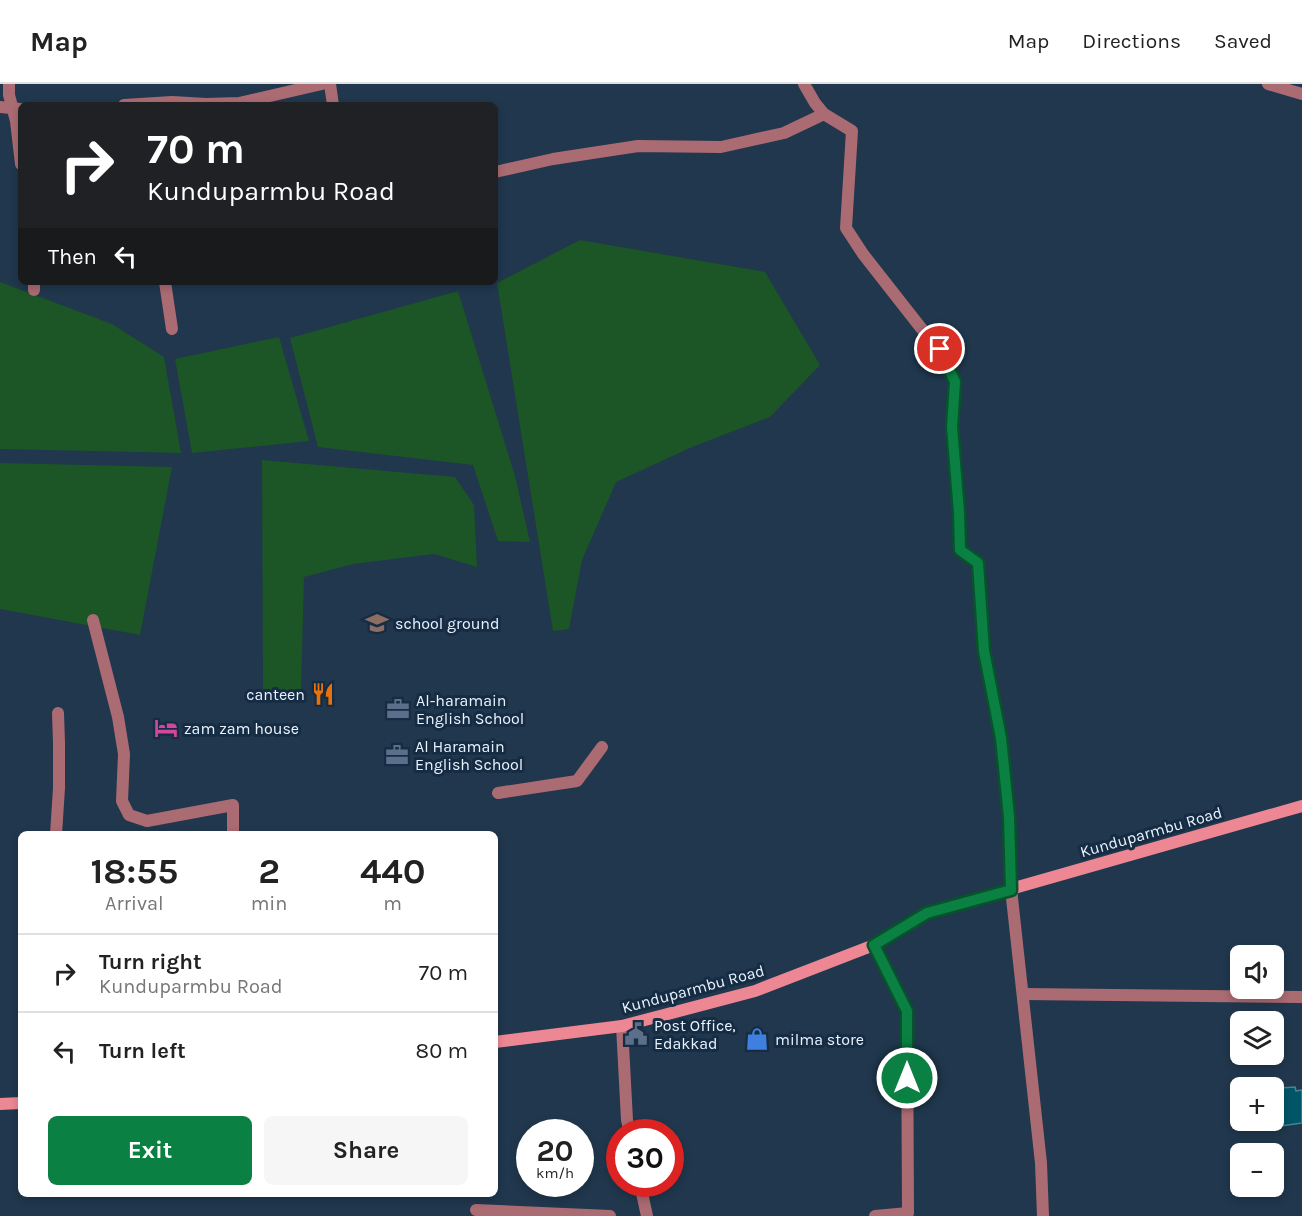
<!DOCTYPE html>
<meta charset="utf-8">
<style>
body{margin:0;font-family:Karla,sans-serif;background:#f6f6f6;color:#222;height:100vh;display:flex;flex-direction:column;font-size:22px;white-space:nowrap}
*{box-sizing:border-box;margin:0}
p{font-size:20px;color:#767676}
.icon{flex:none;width:33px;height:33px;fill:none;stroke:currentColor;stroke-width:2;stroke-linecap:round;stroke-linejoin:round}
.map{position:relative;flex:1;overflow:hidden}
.sheet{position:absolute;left:18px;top:747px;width:480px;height:366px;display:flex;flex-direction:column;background:#fff;border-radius:9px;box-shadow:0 3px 9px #0003}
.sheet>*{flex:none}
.banner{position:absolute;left:18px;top:18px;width:480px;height:183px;border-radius:9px;box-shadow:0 3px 9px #0003;background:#202124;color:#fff;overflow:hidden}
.fabs{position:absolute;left:1230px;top:861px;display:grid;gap:12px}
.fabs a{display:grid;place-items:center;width:54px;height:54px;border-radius:9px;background:#fff;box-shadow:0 3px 9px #0003;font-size:30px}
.speed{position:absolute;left:516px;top:1035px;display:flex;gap:12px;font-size:30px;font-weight:700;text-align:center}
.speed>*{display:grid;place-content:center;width:78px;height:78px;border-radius:50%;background:#fff;box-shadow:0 3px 9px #0003;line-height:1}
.speed small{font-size:15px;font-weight:400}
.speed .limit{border:9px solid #d22;background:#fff;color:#111}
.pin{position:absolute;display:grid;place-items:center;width:51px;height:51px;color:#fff;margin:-26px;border:3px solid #fff;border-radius:50%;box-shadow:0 2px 6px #0007}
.me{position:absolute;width:66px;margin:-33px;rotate:0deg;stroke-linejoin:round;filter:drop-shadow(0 0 4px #0008)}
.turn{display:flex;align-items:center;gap:21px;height:126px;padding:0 30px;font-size:27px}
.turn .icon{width:78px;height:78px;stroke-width:2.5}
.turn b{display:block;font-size:42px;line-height:51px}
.then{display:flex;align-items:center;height:57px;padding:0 30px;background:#0003;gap:12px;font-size:22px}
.eta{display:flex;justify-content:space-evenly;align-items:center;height:102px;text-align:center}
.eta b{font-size:36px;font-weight:700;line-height:42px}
.action{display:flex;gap:12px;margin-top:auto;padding:12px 30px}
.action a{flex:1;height:69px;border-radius:9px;background:#0b8043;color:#fff;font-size:24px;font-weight:700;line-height:69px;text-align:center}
.action a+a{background:#f6f6f6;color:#222}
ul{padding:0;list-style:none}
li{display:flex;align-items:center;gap:18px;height:78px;padding:0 30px;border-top:2px solid #e0e0e0}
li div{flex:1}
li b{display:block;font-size:22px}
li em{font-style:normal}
header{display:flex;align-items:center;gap:36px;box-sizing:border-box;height:84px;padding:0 30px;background:#fff;border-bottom:2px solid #e0e0e0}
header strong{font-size:28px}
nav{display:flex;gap:33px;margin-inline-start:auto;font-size:21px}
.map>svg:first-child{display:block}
.green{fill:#1c5526}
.water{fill:#005666;stroke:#468594;stroke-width:1.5}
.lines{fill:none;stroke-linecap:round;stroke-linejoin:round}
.minor{stroke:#ab6b72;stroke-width:12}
.secondary{stroke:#ed8794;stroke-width:12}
.route-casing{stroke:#07532c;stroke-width:15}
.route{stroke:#0b8043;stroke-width:10}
.labels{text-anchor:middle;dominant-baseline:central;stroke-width:6;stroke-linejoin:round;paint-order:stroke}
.poi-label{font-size:16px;fill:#e8f3ff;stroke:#162c43;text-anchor:start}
.street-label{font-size:16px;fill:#e8f3ff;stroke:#162c43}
</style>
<header>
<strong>Map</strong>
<nav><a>Map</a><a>Directions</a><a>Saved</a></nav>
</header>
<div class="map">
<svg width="1302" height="1132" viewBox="0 0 1302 1132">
<rect width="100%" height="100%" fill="#20374d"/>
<g class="green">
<path d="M580,156l185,32 55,93 -50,52 -78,30 -76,35 -34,78 -13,69 -16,2 -56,-348z"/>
<path d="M0,198l112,42 52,33 17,96 -181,-4z"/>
<path d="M458,207l57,185 15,66 -32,-1 -25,-76 -155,-18 -28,-109z"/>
<path d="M279,253l30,104 -117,12 -17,-94z"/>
<path d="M262,376l193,17 19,28 3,62 -43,-13 -81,10 -49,13 -3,114 -38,-1z"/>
<path d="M0,379l172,4 -32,168 -140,-26z"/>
</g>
<path class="water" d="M1295,1003l1,4 6,-1v33l-21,3 -2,-38z"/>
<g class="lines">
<g class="minor">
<path d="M9,0v11l7,26 5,43"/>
<path d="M330,0l3,21"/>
<path d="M804,0l11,19 9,11 28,17 -6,97 17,26 58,74 20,21 14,33 -3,45 7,85 1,38 18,13 6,88 17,87 8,79 2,72 30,274 2,53"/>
<path d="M1268,0l34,10"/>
<path d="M124,21l48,-3 34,2 33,-1 83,-19"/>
<path d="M0,23l20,2"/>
<path d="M495,88l58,-13 85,-13 83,1 63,-14 40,-19"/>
<path d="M34,198v8"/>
<path d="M165,198l7,47"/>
<path d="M93,536l25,97 6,37 -2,47 7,14 18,6 86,-16v29"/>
<path d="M498,709l79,-12 25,-34"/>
<path d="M56,750l3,-46v-45l-1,-30"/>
<path d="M874,861l33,66 1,202 -33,3"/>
<path d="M1023,910l279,3"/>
<path d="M622,942l5,94 3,12"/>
<path d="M640,1100l7,32"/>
<path d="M476,1126l134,6"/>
</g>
<g class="secondary">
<path d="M495,958l127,-16 133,-35 119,-46 53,-32 375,-107"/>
<path d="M0,1020l21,-1"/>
</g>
</g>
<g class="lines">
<g class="route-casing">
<path id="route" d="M907,994v-67l-33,-66 53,-32 84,-23 -2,-73 -2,-20 -6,-59 -17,-87 -6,-88 -18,-13 -1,-38 -7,-85 3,-45 -15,-33"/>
</g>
<use href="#route" class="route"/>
</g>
<defs>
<g id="school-bare" transform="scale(1.8)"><path d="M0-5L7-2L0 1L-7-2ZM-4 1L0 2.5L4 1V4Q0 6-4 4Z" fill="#8d6e63" stroke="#162c43" stroke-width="2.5" paint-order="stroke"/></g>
<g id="restaurant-bare" transform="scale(1.8)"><path d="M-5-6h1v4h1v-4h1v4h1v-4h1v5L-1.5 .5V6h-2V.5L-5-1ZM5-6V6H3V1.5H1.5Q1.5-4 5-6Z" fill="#e8710a" stroke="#162c43" stroke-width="2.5" paint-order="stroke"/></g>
<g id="office-bare" transform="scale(1.8)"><path d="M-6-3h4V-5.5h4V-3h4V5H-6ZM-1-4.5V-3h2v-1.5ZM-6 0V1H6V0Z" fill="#5c6f8a" stroke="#162c43" stroke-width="2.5" paint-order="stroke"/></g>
<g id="hotel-bare" transform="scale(1.8)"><path d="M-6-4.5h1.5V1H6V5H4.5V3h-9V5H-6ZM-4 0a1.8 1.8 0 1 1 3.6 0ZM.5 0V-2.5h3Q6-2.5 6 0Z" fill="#d1479c" stroke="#162c43" stroke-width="2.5" paint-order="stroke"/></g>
<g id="civic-bare" transform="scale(1.8)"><path d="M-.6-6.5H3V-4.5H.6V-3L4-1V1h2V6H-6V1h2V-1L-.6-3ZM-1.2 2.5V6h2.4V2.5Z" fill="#5c6f8a" stroke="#162c43" stroke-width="2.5" paint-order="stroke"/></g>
<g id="shop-bare" transform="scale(1.8)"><path d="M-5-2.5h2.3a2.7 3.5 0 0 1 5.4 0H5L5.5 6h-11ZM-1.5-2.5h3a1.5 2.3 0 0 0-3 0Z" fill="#3f7fe0" stroke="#162c43" stroke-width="2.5" paint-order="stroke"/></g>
</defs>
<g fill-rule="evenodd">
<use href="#school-bare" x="377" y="539"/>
<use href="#restaurant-bare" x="323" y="610"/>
<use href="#office-bare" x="398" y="625"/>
<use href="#hotel-bare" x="166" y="644"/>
<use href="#office-bare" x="397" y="671"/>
<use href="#civic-bare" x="636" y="950"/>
<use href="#shop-bare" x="757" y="955"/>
</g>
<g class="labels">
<g class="poi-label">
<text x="395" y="539">school ground</text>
<text x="305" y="610" text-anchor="end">canteen</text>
<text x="416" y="616">Al-haramain<tspan x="416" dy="18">English School</tspan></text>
<text x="184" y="644">zam zam house</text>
<text x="415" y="662">Al Haramain<tspan x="415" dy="18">English School</tspan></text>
<text x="654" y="941">Post Office,<tspan x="654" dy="18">Edakkad</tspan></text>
<text x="775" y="955">milma store</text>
</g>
<g class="street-label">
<text transform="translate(1151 748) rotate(-16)">Kunduparmbu Road</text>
<text transform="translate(693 905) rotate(-15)">Kunduparmbu Road</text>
</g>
</g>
</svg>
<div class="fabs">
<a><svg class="icon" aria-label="sound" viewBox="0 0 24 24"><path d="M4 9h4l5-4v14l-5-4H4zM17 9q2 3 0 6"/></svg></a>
<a><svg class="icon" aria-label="layers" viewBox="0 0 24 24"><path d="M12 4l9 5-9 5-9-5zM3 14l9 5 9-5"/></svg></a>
<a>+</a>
<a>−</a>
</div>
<div class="speed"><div>20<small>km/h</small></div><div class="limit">30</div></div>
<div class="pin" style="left:940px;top:265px;background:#d93025"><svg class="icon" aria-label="arrive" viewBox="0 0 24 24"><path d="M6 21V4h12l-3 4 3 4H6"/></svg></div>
<svg class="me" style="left:907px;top:994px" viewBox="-20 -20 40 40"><circle r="17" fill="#0b8043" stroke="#fff" stroke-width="3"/><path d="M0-11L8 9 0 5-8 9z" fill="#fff"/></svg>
<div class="banner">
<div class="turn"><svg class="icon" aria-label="right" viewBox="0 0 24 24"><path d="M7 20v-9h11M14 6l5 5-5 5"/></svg><div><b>70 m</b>Kunduparmbu Road</div></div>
<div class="then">Then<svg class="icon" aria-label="left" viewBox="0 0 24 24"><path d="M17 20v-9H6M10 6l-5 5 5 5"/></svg></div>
</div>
<section class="sheet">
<div class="eta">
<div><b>18:55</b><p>Arrival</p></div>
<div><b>2</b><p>min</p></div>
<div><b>440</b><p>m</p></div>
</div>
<ul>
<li><svg class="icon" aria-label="right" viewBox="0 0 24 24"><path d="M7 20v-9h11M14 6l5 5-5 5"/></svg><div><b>Turn right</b><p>Kunduparmbu Road</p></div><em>70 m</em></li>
<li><svg class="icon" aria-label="left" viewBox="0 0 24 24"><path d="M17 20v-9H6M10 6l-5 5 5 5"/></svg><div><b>Turn left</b></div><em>80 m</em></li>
</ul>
<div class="action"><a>Exit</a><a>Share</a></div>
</section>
</div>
